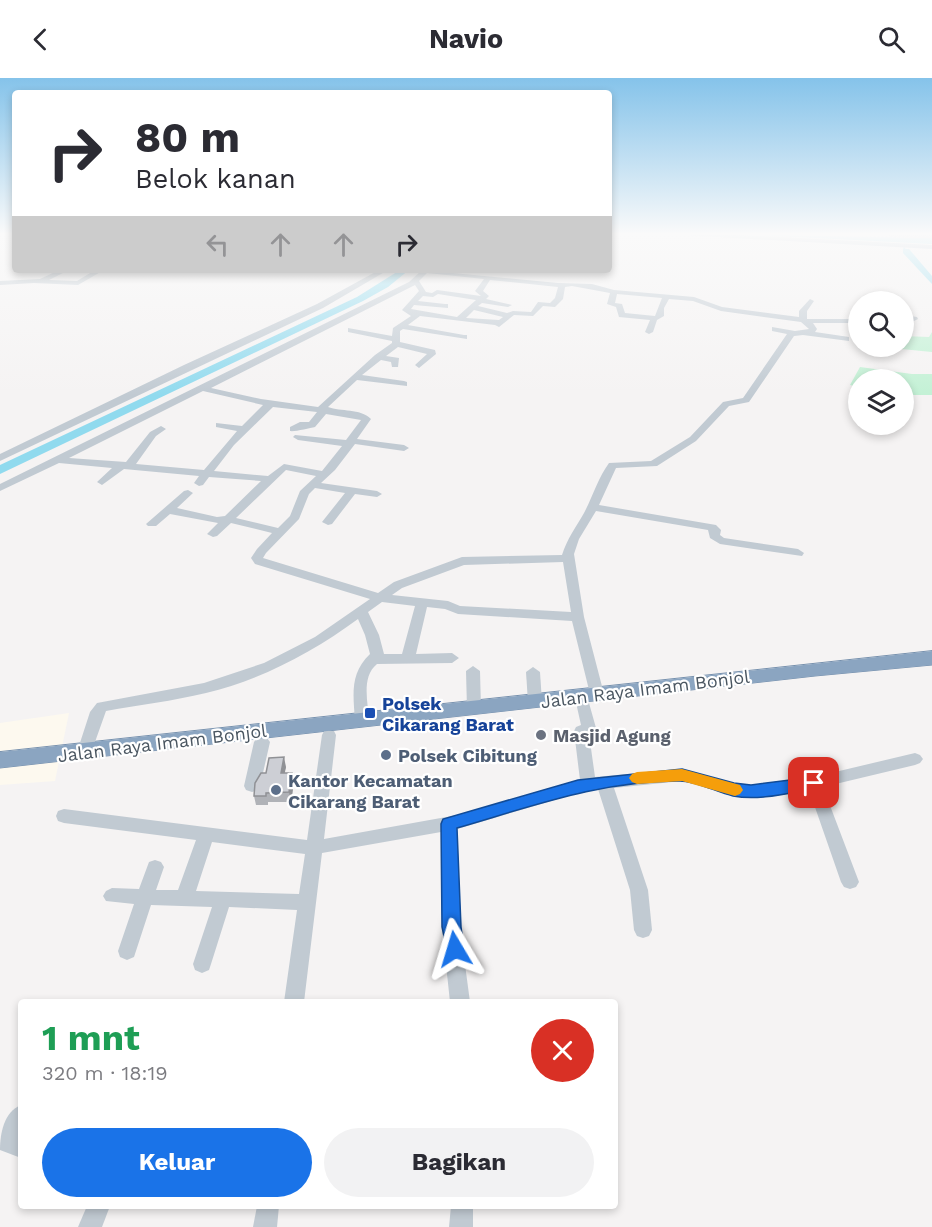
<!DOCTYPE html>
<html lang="id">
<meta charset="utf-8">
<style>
body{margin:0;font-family:"Work Sans",sans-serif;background:#f2f2f3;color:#2b2b33;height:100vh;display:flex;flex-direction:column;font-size:22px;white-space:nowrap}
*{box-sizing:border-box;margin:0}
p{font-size:20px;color:#7c7c81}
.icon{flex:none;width:33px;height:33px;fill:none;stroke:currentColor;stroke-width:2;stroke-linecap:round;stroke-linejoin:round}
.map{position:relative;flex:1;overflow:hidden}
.side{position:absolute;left:18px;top:921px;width:600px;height:210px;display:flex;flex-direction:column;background:#fff;border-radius:6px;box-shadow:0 3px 9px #0003}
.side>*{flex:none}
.top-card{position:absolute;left:12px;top:12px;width:600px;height:183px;border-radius:6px;box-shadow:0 3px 9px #0003;background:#fff;color:#2b2b33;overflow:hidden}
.tools{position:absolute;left:848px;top:213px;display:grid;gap:12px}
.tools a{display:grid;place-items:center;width:66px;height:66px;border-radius:50%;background:#fff;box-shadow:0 3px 9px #0003;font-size:30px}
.pin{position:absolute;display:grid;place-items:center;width:51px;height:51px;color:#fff;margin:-26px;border-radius:12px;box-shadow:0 3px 9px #0006}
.me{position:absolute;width:66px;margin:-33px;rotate:353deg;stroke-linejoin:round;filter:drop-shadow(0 0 4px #0008)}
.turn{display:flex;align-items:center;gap:21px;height:126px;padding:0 24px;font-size:27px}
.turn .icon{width:78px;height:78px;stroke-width:2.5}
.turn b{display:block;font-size:42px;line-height:51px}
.lanes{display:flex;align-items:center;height:57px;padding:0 24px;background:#0003;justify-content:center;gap:30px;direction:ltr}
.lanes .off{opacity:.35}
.round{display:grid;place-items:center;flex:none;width:63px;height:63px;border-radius:32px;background:#f2f2f3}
.head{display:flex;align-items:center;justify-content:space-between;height:102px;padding:0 24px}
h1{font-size:36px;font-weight:700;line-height:45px;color:#1e9e55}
.button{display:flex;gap:12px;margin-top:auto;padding:12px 24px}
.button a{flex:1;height:69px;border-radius:36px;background:#1a73e8;color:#fff;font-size:24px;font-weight:700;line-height:69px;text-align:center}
.button a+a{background:#f2f2f3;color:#2b2b33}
header{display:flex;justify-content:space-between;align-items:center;height:78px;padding:0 24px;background:#fff;font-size:27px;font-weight:700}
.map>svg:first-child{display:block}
.commercial{fill:#fdf9ef}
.green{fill:#c3f1d5}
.water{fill:#90daee}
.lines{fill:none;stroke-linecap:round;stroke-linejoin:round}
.stream{stroke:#90daee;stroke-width:1.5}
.river{fill:#90daee;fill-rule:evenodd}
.highway-casing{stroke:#7690ad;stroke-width:1}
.minor{fill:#c1cad2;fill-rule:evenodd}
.major{fill:#b3c2d1;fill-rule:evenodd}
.highway{fill:#8ba5c1;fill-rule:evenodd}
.wall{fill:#b0b2b7}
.shaded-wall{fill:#909195}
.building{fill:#cdcfd5;stroke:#909195;stroke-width:1.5}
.route{fill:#1a73e8;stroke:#114b97;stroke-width:1.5}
.slow{fill:#f59e0b}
.transit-dot{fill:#1a4fb4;stroke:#fff;stroke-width:2}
.worship-dot{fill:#6b7280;stroke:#fff;stroke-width:2}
.service-dot{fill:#5c6f8a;stroke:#fff;stroke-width:2}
.labels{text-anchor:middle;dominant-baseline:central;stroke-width:4.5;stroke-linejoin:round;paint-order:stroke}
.street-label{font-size:18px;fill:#4a5661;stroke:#fff}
.transit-label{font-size:18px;font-weight:bold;fill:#164399;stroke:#fff;text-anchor:start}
.worship-label{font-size:18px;font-weight:bold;fill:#5b616d;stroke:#fff;text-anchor:start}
.service-label{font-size:18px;font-weight:bold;fill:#4e5e75;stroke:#fff;text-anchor:start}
</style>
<header><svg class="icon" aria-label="back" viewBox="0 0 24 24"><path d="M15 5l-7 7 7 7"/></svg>Navio<svg class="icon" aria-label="search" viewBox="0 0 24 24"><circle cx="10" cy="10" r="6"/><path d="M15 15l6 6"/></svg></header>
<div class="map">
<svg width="932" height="1149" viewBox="0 0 932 1149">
<rect width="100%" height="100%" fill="#f5f3f3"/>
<path class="commercial" d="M69,635l-14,68 -55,4v-62z"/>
<g class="green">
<path d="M932,254v20l-51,-5 22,-1v-10l26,1z"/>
<path d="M860,289l52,7h20v21h-29v-15h-45v7l-8,-2z"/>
</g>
<path class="water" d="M755,157l177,3v6z"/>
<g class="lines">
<path class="stream" d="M904,170l2,3"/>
<g class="river">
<path d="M903,171h6l23,27v8l-29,-31z"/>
<path d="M400,192h9l-21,17 -25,14 -363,173v-9l357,-168z"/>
</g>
<g class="highway-casing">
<path id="highway" d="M932,573v14l-117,11 -815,92v-16z"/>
</g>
<g class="minor">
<path d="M887,157h45v3l-42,-1z"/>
<path d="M59,192h10l-20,10 28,1 18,-11h9l-26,15 -44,-2 -34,2v-4l40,-2z"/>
<path d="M379,192h9l-65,38 -323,153v-7l184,-89 133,-61z"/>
<path d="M422,192l136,13 34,1 22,6 80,7 28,10 77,10v-6l11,-12 4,2 -7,10v8h51v4h-45l4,6 -2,3 34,5v4l-46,-6 -9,1 -45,66 -20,4 -33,35 -39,25 -41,2 -17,37 117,20 5,5 -1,5 4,3 74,11 6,4 -2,3 -82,-12 -10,-6 -2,-8 -112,-19 -17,28 -5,15 10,63 20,77 -2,4h-10l-2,-4 -18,-73 -114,-7 -13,-5 -18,-2 -11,47 36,-1 7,5 -7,5 -75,1c-16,13 -9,38 -8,56l-2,4h-10l-2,-4c-2,-26 -5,-47 15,-66l-5,-19 -7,-16c-45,33 -97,61 -152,74 -33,8 -67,12 -100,18l-16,45h-10l-3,-4 13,-40 7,-9 107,-20 60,-20 51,-26 55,-38 -115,-35 -4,-6 6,-9 15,-16 -41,-10 -14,13 -4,1 -6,-3 11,-11 -48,-9 -14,12h-8l-2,-2 38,-33 4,-1 5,3 -16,15 40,9 8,-1 36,-35 -52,-4 -6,8 -4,1 -5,-3 5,-7 -75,-7 -22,16 -5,-3 15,-14 -53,-5 -59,28v-7l409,-202zM427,195l57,6 -9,12 6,5 -44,-6 -5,3 -6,-1 -7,-11zM490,202l68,7 -3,11 -5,5 -12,-1 -7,10 -18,-1 -6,2 -29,-7 4,-3 26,4 4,-2 -26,-6 3,-3 -6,-5zM415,207l4,6 -17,19 9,6 -18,12 -1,8 -44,-8v4l44,9v2l-17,12 -57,52 -57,-8 -50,-11zM572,208l38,7 -3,11 9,3 3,10 31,3 -5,12 4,2 4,-2 4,-12 7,-4v-8l5,-9 24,2 28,10 80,11 8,7 -14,2 -23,-4v4l15,3 -44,64 -20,4 -33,35 -39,24 -42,2c-11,15 -16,33 -25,50 -8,14 -17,26 -22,42l-100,2 -68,25 -16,11 -115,-35 3,-5 33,-34 10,-25 6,-6 30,5 -23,29 6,3 4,-1 23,-30 22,3 5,-3 -5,-3 -56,-8 14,-13 20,-26 49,7 5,-3 -5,-3 -47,-6 14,-20c-11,-11 -30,-7 -43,-12l29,-27 50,6v-4l-3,-1 -42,-6 19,-15 10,2 1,5h6l1,-9 -13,-2 12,-9 29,7 -12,11 4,3 17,-14 -1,-4 -35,-8v-11l3,-2 64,10v-4h-3l-56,-10 12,-9 75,9 4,2 15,-12 19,1 10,-10 12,1 8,-8 2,-12zM438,216l38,6 -19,17 -46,-8 3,-4 34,3v-4h-3l-27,-3 5,-5 10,1zM617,216l45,4 -7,18 -30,-3 -3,-9 -7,-1zM474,232l29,7 -4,3 -33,-2zM203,313l60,14 -21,21 -26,-3v4l21,4 -33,39 -68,-6 20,-28 10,-7 -5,-3 -11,6 -24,30 -57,-4zM273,329l44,5 -8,10h-9l-10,5v4c4,1 20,-3 25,-4l11,-13 35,6 -15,20 -51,-5 -2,2 5,3 44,6 -20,25 -38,-7 -16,12 -54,-5 20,-26zM286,392l30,6 -16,15 -10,25 -12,12 -42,-10zM563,484l8,50 -111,-6 -12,-5 -56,-6 10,-7 62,-23zM382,524l33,4 -13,48h-18l-5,-19 -11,-23z"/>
<path d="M903,237l14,2 1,2 -4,2 -11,-2z"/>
<path d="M473,588l7,5 1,38 -2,4h-10l-2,-4 -1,-38z"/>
<path d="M533,589l7,5 2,30 -2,4h-10l-2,-4 -2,-30z"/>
<path d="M584,624l5,1 7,25 -2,4 -5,2 6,43 87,-8 52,15 17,2 63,-9 101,-24 5,2 3,4 -3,4 -5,2 -92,22 36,95 -3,5 -6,2 -6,-2 -3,-5 -32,-92 -58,8 -17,-2 -52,-15 -68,7 34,102 4,40 -3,6 -6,2 -6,-2 -3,-6 -4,-40 -32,-101 -10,1 -131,39 3,98 10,75h-20l-8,-75 -1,-95 -119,21 -18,149h-20l13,-92 -68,-3 -18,57 -2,6 -7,3 -7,-3 -2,-6 19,-57 -61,-2 -17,52 -7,3 -7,-3 -2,-6 16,-47 -28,-3 -3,-5 3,-5 6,-3 27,1 10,-27 6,-2 6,2 3,5 -8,23h22l18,-50 -132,-17 -6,-2 -2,-5 2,-5 6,-2 243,31 15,-105 2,-4h10l2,4 -12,104 139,-25 117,-34 -6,-49 2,-4 5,-2 -4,-18 2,-4zM212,764l93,12 -6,40 -103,-3z"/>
<path d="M262,658l5,2 3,4 -10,44 -2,4 -6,2 -6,-2 -2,-4 10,-44 3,-4z"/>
<path d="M21,1027v53l-21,-8c0,-17 4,-38 21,-45z"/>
<path d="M87,1128h23l-8,21h-24z"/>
<path d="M257,1128h22l-2,21h-24z"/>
<path d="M451,1128h22v21h-24z"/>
</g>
<path class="major" d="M681,157h61l190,10v4z"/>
<use href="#highway" class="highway"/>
</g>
<path class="wall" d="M286,689l-2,6h8l2,9 -3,20h-23v3h-12l-2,-9 12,-23z"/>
<g class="shaded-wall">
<path d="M284,679l2,10 -3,15 -2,-9z"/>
<path d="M292,695l2,9 -3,20 -2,-10z"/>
</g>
<path class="building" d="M284,679l-3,16h11l-3,19 -23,1v3h-12l1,-13 6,-10h5l3,-15z"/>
<linearGradient id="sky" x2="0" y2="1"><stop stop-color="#85c3ea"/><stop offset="0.49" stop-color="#fafafa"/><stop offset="1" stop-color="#fafafa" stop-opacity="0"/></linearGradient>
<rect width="932" height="318" fill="url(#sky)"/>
<path class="route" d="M682,691l52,14 17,2 63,-8 6,1 2,5 -2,4 -6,2c-25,4 -55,12 -81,7 -17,-4 -36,-15 -53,-15 -77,-1 -150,26 -223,47l4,99 3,22 -3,6 -6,2 -7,-2 -6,-28 -1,-103 2,-5 135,-39z"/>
<path class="slow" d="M682,691l58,16 3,5 -3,4 -5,2 -53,-15 -45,3 -5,-2 -3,-4 3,-4 5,-2z"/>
<rect class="transit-dot" x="364" y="629" width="12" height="12" rx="3"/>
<circle class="worship-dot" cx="541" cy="657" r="6"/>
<g class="service-dot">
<circle cx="386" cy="677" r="6"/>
<circle cx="276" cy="712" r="6"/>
</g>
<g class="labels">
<g class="street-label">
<text transform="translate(645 611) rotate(-7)">Jalan Raya Imam Bonjol</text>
<text transform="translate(162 665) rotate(-7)">Jalan Raya Imam Bonjol</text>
</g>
<g class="transit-label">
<text x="382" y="625">Polsek<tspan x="382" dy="21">Cikarang Barat</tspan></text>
</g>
<g class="worship-label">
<text x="553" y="657">Masjid Agung</text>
</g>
<g class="service-label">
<text x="398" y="677">Polsek Cibitung</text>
<text x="288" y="702">Kantor Kecamatan<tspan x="288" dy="21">Cikarang Barat</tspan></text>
</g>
</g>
</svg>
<div class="tools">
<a><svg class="icon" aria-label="search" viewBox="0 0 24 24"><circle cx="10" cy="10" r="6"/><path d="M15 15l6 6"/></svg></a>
<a><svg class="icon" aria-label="layers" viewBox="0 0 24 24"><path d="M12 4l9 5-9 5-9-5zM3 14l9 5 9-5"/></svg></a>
</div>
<div class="pin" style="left:814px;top:705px;background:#d93025"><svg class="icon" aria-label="arrive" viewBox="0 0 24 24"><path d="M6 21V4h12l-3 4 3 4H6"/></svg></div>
<svg class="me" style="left:455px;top:871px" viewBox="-20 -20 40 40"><path d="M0-17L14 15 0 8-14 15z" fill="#1a73e8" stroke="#fff" stroke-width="4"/></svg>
<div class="top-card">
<div class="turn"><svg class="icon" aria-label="right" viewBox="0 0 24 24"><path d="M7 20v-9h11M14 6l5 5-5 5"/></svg><div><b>80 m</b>Belok kanan</div></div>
<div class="lanes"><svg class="icon off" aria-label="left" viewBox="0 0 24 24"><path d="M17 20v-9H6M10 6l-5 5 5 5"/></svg><svg class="icon off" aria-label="ahead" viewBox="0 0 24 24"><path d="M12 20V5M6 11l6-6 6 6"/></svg><svg class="icon off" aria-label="ahead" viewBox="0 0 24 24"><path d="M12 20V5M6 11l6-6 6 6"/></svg><svg class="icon" aria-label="right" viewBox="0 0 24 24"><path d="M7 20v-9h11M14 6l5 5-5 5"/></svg></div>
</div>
<section class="side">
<div class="head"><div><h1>1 mnt</h1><p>320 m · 18:19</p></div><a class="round" style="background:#d93025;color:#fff"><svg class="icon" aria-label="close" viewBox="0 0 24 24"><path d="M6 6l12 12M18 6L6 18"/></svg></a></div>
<div class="button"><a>Keluar</a><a>Bagikan</a></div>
</section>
</div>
